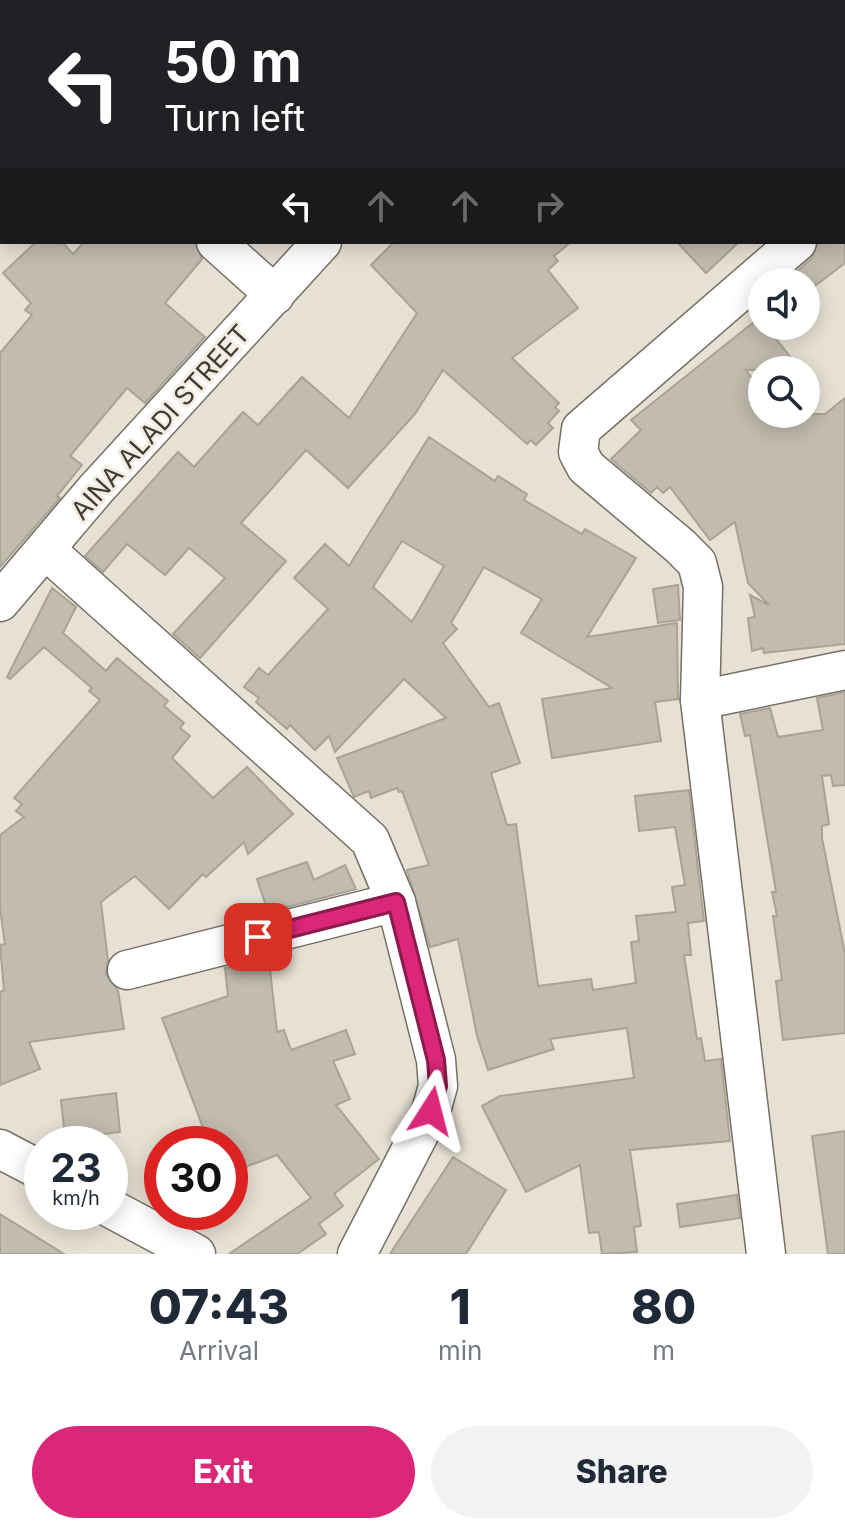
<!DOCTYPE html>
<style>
body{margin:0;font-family:Inter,sans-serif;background:#f2f2f3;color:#1f2937;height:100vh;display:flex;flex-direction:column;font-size:30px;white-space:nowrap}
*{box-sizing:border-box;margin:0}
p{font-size:26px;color:#747a83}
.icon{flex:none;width:44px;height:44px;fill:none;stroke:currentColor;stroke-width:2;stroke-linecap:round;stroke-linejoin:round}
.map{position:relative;height:1254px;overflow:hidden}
.panel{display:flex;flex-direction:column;background:#fff;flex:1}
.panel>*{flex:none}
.banner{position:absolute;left:0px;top:0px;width:846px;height:244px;box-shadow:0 4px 20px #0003;background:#202124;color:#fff;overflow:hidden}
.buttons{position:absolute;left:748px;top:268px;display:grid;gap:16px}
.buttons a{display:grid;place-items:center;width:72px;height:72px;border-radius:50%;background:#fff;box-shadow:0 4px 20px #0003;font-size:40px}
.speed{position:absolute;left:24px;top:1126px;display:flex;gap:16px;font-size:40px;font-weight:700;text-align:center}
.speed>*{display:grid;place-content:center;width:104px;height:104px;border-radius:50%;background:#fff;box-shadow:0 4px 20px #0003;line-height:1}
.speed small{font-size:20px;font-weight:400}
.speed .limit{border:12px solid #d22;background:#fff;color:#111}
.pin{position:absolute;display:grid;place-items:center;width:68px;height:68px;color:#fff;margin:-34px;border-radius:16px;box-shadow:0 4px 12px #0006}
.me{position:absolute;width:88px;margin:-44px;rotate:9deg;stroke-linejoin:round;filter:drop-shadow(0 0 6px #0008)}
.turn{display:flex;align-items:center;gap:28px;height:168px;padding:0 32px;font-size:36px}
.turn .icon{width:104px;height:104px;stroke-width:2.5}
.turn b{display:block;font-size:56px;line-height:68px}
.lanes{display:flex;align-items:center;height:76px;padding:0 32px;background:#0003;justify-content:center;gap:40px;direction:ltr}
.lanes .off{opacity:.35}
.eta{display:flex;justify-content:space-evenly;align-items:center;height:136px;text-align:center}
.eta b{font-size:48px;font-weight:800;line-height:56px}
.primary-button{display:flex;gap:16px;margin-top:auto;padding:16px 32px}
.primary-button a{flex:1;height:92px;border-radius:48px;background:#db2777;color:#fff;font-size:32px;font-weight:800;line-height:92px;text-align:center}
.primary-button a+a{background:#f2f2f3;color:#1f2937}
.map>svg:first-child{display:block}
.building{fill:#c2bbaf;stroke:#a9a397;stroke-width:2;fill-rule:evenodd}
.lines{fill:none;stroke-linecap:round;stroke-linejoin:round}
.minor-casing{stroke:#767065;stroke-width:41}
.minor{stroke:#fff;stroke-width:38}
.route-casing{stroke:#8e194d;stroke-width:20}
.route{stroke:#db2777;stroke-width:14}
.labels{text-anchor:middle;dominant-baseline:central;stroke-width:6;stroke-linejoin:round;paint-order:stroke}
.street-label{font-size:26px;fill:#3f3c38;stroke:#f5ede1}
</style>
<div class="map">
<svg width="845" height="1254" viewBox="0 0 845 1254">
<rect width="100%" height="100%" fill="#e7e0d4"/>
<g class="building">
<path d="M36,242h26l11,12 11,-12h111l7,17 -37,44 40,34 -60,66 -18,-15 -57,68 12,9 -25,31 3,2 -60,69v-214l32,-38 -7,-5 6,-7 -28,-30z"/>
<path d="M394,242h177l-17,14 4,5 -10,9 30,38 -66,50 47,45 -4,4 4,4 -11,12 5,5 -17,17 -5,-5 -4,4 -84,-74 -28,44 -67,74 -42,-38 -65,73 45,38 -86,97 -27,-24 52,-56 -36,-30 -24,27 -38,-31 -24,28 -18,-16 93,-104 16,15 49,-55 15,13 44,-48 47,41 68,-105 -46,-48z"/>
<path d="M677,242h62l-33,31z"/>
<path d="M818,242h27v21l-34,26 -16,-16 17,-15z"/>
<path d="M759,318l42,52h-55l16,22v22h63l20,-16v246l-81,9 -1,-5 -11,3 -4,-33 7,-1 -5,-22 19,10 -21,-22 -13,-61 -25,18 -40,-53 -7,6 -6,-6 -6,6 -40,-34 30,-29 -10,-10z"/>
<path d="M429,437l66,44 3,-5 29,18 -3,6 58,34 3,-5 51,29 -49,79 90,-14 1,76 -23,3 6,39 -109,17 -10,-59 70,-11 -91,-55 21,-34 -58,-32 -33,56 6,6 -14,14 46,64 10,-4 21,60 -29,10 16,52 9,-1 22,162 53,-7 2,11 43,-7 -5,-41 8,-1 -3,-25 40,-4 -4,-25 13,-2 -10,-58 -36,4 -4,-35 54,-6 15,131 -16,2 3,32h-7l13,84 4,-1 4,23 16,-2 9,82 -100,9 11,76 -7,1 3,25 -35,2 -3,-22 -10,1 -9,-68 -54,27 -44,-86 18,-10 134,-18 -7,-50 -77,11 4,10 -66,21 -11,-34 -19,-97 -28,8 -23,-77 22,-5 -27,-74 -3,1 -2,-4 -26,10 -2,-7 -15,6 -17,-39 109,-40 -42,-39 -69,73 -6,-16 -14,14 -25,-25 -3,4 -31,-27 3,-4 -15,-11 15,-19 9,7 60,-66 -34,-31 31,-34 24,22zM402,541l42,25 -32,56 -39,-35z"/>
<path d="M678,585l2,35 -22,3 -5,-34z"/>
<path d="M52,588l24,19 -13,26 43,38 11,-13 51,43 -4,5 20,17 -4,5 10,8 -18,22 41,40 34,-31 46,47 -45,40 -4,-12 -38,35 -3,-3 -34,35 -34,-33 -29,22 -5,4 7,59 -2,14 12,15 6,39 -95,13 11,27 -40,16v-93l4,-2 -4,-45 5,-1 -5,-35v-74l24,-18 -8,-6 6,-7 -8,-6 86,-98 -11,-9 3,-3 -48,-41 -34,32 -3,-2z"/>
<path d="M845,692v93l-12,1 -2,-11 -9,1 7,48 -7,2v12l23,116v79l-62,7 -7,-59 6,-1 -9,-64h4l-5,-24h4l-26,-157 -5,1 -5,-22 30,-6 8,29 45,-7 -6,-32z"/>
<path d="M307,862l7,18 31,-15 11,24 -88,23 -11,-33z"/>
<path d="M269,961l8,71 7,-2 7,20 55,-20 9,24 -22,7 17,38 -14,6 43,54 -45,35 9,12 -24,18 7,10 -29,20h-68l82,-56 -34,-43 -47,18v-29h-21l-47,-126 66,-22 -3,-28z"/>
<path d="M116,1093l4,39 -55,7 -4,-39z"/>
<path d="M845,1131v123h-17l-16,-118z"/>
<path d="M453,1157l53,33 -40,64h-76z"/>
<path d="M737,1195l3,23 -60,9 -3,-23z"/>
<path d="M0,1214l64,40h-64z"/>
</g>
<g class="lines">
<g class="minor-casing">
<g id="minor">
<path d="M484,0l2,2"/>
<path d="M538,2l2,-2"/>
<path d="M0,48l2,1"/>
<path d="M844,201l1,-1"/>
<path d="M216,242l59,53"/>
<path d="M46,550l324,290 26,62 40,158 2,26 -7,25 -74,143"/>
<path d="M0,602l96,-113 226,-247"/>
<path d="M700,700l145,-30"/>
<path d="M127,970l269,-68"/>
<path d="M0,1149l42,22"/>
<path d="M110,1208l86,46"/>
<path d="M766,1254l-66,-554 3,-113 -6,-24 -17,-17 -94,-79 -8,-15 3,-23 216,-187"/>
</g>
</g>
<use href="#minor" class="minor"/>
</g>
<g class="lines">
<g class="route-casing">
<path id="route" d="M258,937l138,-35 40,158 2,26 -7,25"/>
</g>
<use href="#route" class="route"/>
</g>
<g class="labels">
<g class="street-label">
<text transform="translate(160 422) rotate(-48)">AINA ALADI STREET</text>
</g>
</g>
</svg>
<div class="buttons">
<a><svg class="icon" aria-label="sound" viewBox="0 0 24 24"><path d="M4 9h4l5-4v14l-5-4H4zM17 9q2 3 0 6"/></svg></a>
<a><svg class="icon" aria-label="search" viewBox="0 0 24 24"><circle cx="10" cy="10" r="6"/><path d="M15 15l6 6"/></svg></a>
</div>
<div class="speed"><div>23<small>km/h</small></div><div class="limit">30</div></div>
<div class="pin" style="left:258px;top:937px;background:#d93025"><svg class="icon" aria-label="arrive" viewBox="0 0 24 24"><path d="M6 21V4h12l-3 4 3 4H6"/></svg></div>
<svg class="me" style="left:431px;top:1111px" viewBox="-20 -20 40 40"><path d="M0-17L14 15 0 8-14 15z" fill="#db2777" stroke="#fff" stroke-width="4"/></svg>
<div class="banner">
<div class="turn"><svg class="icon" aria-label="left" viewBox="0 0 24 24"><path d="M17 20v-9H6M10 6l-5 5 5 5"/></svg><div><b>50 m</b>Turn left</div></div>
<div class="lanes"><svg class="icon" aria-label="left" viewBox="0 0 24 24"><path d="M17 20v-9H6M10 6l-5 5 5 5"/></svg><svg class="icon off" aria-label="ahead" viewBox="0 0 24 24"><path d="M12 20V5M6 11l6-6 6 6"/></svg><svg class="icon off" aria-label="ahead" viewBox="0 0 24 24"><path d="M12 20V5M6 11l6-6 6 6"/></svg><svg class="icon off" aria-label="right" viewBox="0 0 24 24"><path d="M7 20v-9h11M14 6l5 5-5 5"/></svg></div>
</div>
</div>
<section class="panel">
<div class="eta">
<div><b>07:43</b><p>Arrival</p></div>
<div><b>1</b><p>min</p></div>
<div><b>80</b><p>m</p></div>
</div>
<div class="primary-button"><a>Exit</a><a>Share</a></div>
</section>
